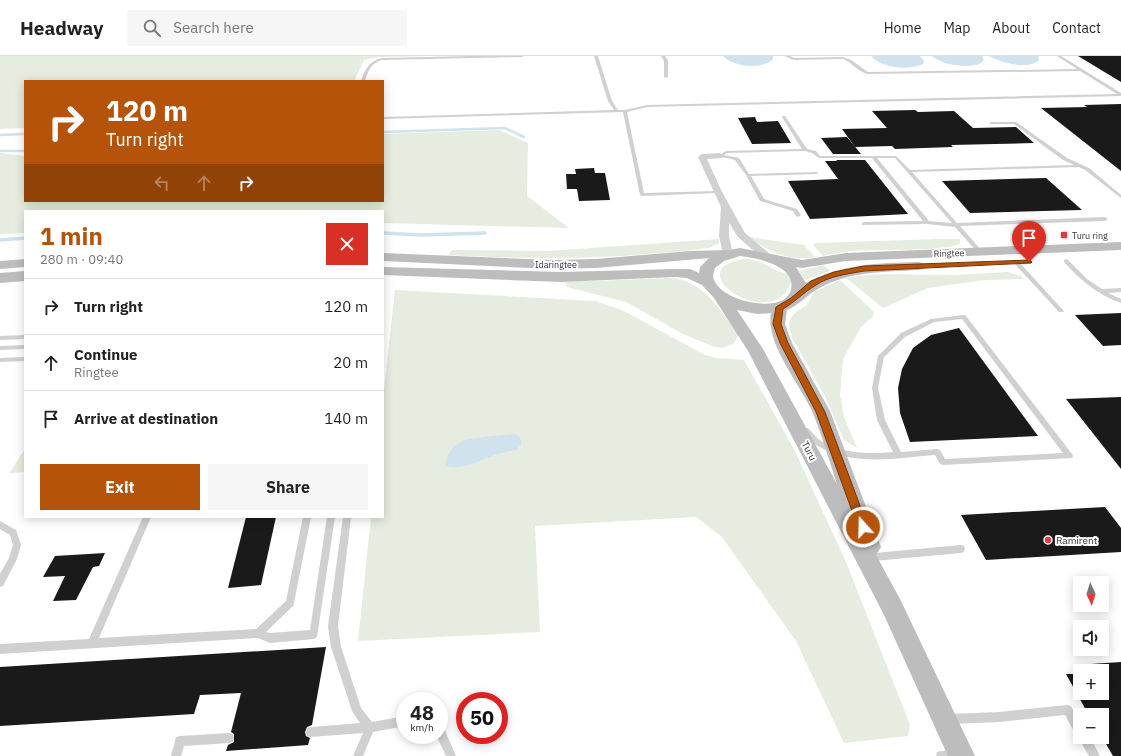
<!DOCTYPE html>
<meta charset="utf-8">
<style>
body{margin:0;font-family:"IBM Plex Sans",sans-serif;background:#f6f6f6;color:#222;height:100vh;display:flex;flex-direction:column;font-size:15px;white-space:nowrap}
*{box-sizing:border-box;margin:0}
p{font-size:13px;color:#767676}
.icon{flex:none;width:22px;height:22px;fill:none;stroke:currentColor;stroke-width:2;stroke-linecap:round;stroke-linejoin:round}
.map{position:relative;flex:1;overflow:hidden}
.drawer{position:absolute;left:24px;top:154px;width:360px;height:308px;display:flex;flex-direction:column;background:#fff;border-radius:0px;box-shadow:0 2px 10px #0003}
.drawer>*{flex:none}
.banner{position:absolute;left:24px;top:24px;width:360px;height:122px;border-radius:0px;box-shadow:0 2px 10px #0003;background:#b45309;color:#fff;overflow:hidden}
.needle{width:26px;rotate:176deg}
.controls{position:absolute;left:1073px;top:520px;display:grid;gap:8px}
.controls a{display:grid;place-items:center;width:36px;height:36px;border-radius:0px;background:#fff;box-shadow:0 2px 10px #0003;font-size:20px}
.speed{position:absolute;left:396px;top:636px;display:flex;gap:8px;font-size:20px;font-weight:700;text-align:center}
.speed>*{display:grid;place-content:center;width:52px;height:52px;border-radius:50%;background:#fff;box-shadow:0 2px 10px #0003;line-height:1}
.speed small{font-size:10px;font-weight:400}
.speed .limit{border:6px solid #d22;background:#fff;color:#111}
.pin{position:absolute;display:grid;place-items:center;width:34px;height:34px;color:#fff;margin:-41px -17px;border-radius:50% 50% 50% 0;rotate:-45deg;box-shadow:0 0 4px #0007}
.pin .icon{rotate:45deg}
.me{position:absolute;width:44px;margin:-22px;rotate:340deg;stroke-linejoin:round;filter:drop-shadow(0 0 3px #0008)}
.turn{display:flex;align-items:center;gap:14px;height:84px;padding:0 16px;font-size:18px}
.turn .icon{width:52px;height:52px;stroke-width:2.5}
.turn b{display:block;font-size:28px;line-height:34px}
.lanes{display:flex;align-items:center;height:38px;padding:0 16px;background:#0003;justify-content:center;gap:20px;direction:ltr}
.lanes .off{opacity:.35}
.round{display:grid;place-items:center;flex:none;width:42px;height:42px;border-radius:0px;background:#f6f6f6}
.headline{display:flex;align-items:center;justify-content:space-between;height:68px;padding:0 16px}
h1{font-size:24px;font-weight:800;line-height:30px;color:#b45309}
.cta{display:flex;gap:8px;margin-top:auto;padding:8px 16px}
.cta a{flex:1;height:46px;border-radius:0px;background:#b45309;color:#fff;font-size:16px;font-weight:800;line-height:46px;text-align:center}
.cta a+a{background:#f6f6f6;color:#222}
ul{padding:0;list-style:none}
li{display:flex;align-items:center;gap:12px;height:56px;padding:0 16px;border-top:1px solid #e0e0e0}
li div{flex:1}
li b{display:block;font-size:15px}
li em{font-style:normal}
header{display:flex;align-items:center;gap:24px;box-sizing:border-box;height:56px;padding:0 20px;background:#fff;border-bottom:1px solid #e0e0e0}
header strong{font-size:19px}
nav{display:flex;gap:22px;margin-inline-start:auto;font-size:14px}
.search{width:280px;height:36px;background:#f6f6f6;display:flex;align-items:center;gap:10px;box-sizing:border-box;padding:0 14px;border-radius:0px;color:#767676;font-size:15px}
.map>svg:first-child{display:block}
.green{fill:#e6ecdf}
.water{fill:#cfe2ee}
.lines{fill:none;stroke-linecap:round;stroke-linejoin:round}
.stream-far1{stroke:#cfe2ee;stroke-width:2.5}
.stream{stroke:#cfe2ee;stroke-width:3.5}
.building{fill:#1a1a1a}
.lane{fill:#d0d0d0;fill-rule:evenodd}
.street{fill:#d0d0d0;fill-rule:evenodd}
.secondary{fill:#bdbdbd;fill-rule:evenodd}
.route{fill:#b45309;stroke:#753606}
.poi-dot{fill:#e63946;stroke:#fff;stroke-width:1.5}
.labels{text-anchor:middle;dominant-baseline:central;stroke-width:4;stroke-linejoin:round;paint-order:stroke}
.far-poi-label{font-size:9px;fill:#333;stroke:#fff;text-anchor:start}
.far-street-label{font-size:9px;fill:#333;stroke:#fff}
.street-label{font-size:10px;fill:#333;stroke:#fff}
.poi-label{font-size:10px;fill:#333;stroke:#fff;text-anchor:start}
</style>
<header>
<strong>Headway</strong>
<div class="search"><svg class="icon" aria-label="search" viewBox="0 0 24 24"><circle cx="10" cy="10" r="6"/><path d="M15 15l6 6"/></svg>Search here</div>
<nav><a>Home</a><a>Map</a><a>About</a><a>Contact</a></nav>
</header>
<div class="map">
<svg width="1121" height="700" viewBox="0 0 1121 700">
<rect width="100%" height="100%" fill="#fff"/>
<g class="green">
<path d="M0,0h431l-53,1 -14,3 -10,21h-329v47l-25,1z"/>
<path d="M499,74l29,13 -1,53 42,32 -186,-5v-12h-358v22l-25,1v-81l25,3v45h358v-67z"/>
<path d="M749,181l55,8 11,12c-24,5 -47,-5 -66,-20z"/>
<path d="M719,183v4l-10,5c-86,11 -173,12 -260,7l2,-5 97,1z"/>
<path d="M939,183h21v4c-9,9 -92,6 -110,8 -9,1 -18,3 -27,5l-10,-11 3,-2z"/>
<path d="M743,203c22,0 26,11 45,15l3,7c-14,54 -116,-10 -48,-22z"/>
<path d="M824,209l6,6 -25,9 -6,-9z"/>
<path d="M1008,216l13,4 3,3 -39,1 -57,8 -45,20 -37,-30c32,-6 62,-3 95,-3 22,0 45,-2 67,-3z"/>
<path d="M670,222c34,2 50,33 69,57l-6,9 -11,4 -10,-2 -31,-13 -55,-31 -59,-15 -2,-5z"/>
<path d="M840,224l34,32 -1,4 -12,11 -18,32 -3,36 4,22 13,31 -13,-8 -19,-44 -33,-58 -3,-14 2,-6 5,-6 11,-7 7,-13z"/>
<path d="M395,234l200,11 27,9 83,45 12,3 27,2 51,91 51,111 64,163 -2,11 -64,7 -48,-102 -74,-104 -26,-20 -161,9 5,106 -182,9 13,-124h12v-118z"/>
<path d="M25,393v23l-16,1z"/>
</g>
<g class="water">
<path d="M723,0h50v3c-11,11 -40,8 -50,-3z"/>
<path d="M871,0h49l4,5 -1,3c-14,7 -42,4 -52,-8z"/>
<path d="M932,0h50l2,4 -4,4c-15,4 -35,2 -48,-8z"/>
<path d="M989,0h49l1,4c-11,11 -39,2 -50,-4z"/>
<path d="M515,378l5,3 1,7 -4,6c-6,1 -12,2 -19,4 -17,5 -33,17 -52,12 -2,-9 7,-20 16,-25 6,-3 43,-6 53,-7z"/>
</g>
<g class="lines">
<g class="stream-far1">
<path d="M383,76l122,-4 19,9"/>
<path d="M0,79l23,-1"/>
<path d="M0,95h25"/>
</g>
<g class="stream">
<path d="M383,177l38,2 64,-2"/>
<path d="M0,184l25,-2"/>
</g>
</g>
<g class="building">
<path d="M1078,0h43v26z"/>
<path d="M1121,48v67l-80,-63 46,-1 -3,-2z"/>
<path d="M915,54l3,2 36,-1 19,17 43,-1 18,16 -83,2 2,2 -58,2 -3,-3 -37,1 -13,-18 45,-1 -15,-17z"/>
<path d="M755,61l2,5 21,-1 13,22 -39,1 -14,-26z"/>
<path d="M847,81l14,17h-28l-12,-16z"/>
<path d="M836,104h29l43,54 -98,5 -22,-38 50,-2 -13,-18h12z"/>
<path d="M594,112l1,5h10l5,27 -31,1 -2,-12h-10l-1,-15h10l-1,-5z"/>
<path d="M1046,122l36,32 -112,3 -28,-32z"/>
<path d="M1121,257v32l-18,1 -28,-31z"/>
<path d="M959,272l79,108 -128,6 -10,-29 -2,-25 4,-19 11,-21 18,-13z"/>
<path d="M1121,341v72l-55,-70z"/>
<path d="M1105,451l16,21v24l-135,8 -25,-45z"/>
<path d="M246,461h30l-15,68 -33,3z"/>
<path d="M105,497l-6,13 -6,1 -17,33 -23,1 12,-25 -22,1 12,-21z"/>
<path d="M326,591l-14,78 -5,2 -2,5 1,4 4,2 -2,7 -82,6 2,-6 6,-3v-8l-3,-2 10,-39 -41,2 -6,19 -194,12v-59z"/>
<path d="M1121,606v94h-8l-11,-19v-26l-15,1 -21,-38h14v19h22v-22h-22v2l-5,-8z"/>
</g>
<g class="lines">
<g class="lane">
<path d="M472,0h52l-2,1 -140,3c-11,3 -14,11 -17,21h-4c4,-12 8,-20 21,-23z"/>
<path d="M594,0h4l14,45 6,9h7l22,-5 470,-11 -37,-23 -213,3c-9,-3 -15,-11 -24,-15l-50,1 -8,-4h5l4,2 49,-1 8,3 17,12 209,-3 -20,-13h4l60,37v3l-474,11 -20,5 17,81 73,-2 2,1 -2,1 -75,3 -2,-1 -17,-83 -240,7v-2l231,-7 -6,-9z"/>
<path d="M661,0h4l3,5v16l-2,1 -2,-1v-16z"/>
<path d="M783,60h2l22,33 9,2 4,5h76l14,14 164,-5 -11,-5 -49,-36h-23l-2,-1 2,-1h25l51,36 22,10 32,27v3l-36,-28 -6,-3 -167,5 45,51 148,-6 3,2 -3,2 -145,5 22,25v2h-4l-23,-26 -28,-3 -65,1v-2l2,-1 59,-1 -51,-63h-53l-7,-5 -7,-2 -78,2 -3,2 15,3 10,16 69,-2v1l-2,1 -65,2 13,23 33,10 4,6 -3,2 -2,-1 -3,-5 -33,-10 -14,-26 -11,-15 -17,-4 8,-5 76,-2 -20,-32zM877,102h18l57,65 -23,-2z"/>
<path d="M1066,203l2,1 19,19 15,10 19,-1v4l-13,1 13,6v4c-23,-8 -41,-23 -57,-41v-2z"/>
<path d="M1016,204l2,1 45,49 1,1 -1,1h-4l-45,-49v-2z"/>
<path d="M964,259l2,1 106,138 1,2 -1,2 -129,7 -3,-1 -5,-9c-39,3 -84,12 -119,-10 -5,-3 -9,-9 -14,-13l-1,-2 1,-2h6c4,4 8,10 13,13 22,13 48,13 72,11l-16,-32 -5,-32 6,-32 23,-23 30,-14zM962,263l101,134 -118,6 -5,-9 -3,-1 -36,3 -16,-32 -7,-32 6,-31 21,-20 29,-15z"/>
<path d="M25,279v4l-25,1v-4z"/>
<path d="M25,289v4l-25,1v-4z"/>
<path d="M25,301v4l-25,1v-4z"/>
<path d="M143,461h8l-52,121 157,-9 30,-28 17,-84h8l-17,86 -1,3 -27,26 4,1 40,-3 17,-113h8l-18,120 -3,2 -44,4 -12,-5 -258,16v-10l89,-5z"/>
<path d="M343,461h8l-13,109 3,21 20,61 11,14 33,-6v10l-32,6 -10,24h-10l10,-23 -52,4 -4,-1 -1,-4 1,-4 4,-1 49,-4 -8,-12 -21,-64 -3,-21z"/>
<path d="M0,465l16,9 5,15 -4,14 -14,27 -3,1v-13l9,-16 4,-13 -3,-10 -10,-6z"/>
<path d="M961,489l3,1 1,3 -1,3 -3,1 -87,8 -3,-1 -1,-3 1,-3 3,-1z"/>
<path d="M1067,649l4,1 9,16v15h10l10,19h-11l-9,-15 -1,-5 -3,-1 -11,-20 -65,7 -51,2 -4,-1 -1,-4 1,-4 4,-1 51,-2z"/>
<path d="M439,669l4,1 13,30h-10l-10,-21h3z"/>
<path d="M229,677l4,1 1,4 -1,4 -4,1 -45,3 -3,10h-10l5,-19 4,-1z"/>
<path d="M957,694l4,1 1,5h-26l1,-4 4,-1z"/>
</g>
<path class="street" d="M720,97l4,3 -1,2 -16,1 15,33 23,41 25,21 1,2 -1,2h-8l-24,-21 -9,-14v13l4,18 -5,3 -5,-3 -4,-18 2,-29 -23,-50 4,-3z"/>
<g class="secondary">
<path d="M1121,186v8l-275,11 -44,7 -6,-1 10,16c34,-19 73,-20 112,-21l5,1 2,3 -2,3 -5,1c-34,2 -70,1 -100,19 -11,6 -19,16 -31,21l-2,14 7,19 38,68 51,136 -5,8 24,44 75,157h-27l-64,-141 -136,-264 -34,-53 -12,-13 -15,-7 -13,-1 -113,5 -178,-7v-8l178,5 113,-3h16l9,4 1,-6 9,-9 -113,10 -43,1 -170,-8v-8l170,7 43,-1 94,-8 40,-1 10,-2 62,12 44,-7zM740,200c18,2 60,10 50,37 -3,4 -7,8 -12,9 -18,6 -60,-4 -65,-25 0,-2 1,-6 2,-9l9,-7zM737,254l20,4 14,-1c-6,30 29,71 41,98 10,24 17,49 25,73l-74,-135z"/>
<path d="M25,203v8l-25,2v-8z"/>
<path d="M25,215v10l-25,2v-10z"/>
</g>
</g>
<path class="route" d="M1029,204l3,2 -1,1 -167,8c-16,3 -35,5 -48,14 -12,7 -21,17 -33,24l-2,15 7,19 37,69 43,115 -1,3h-8l-43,-118 -36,-69 -7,-19 3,-17 15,-9 20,-17 23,-9 30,-6z"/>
<g class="poi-dot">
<rect x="1060" y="175" width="8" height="8" rx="2"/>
<circle cx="1048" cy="484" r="4"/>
</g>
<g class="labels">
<g class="far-poi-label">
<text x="1072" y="179">Turu ring</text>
</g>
<g class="far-street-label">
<text transform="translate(949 197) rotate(-2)">Ringtee</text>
<text x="556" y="208">Idaringtee</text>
</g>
<g class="street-label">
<text transform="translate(809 395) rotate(63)">Turu</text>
</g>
<g class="poi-label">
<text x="1056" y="484">Ramirent</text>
</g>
</g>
</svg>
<div class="controls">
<a><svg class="needle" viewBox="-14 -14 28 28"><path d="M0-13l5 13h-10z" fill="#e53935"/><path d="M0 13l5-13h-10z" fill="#767676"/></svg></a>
<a><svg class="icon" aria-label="sound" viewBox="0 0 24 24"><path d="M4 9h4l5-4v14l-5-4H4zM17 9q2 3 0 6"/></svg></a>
<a>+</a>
<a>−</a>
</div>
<div class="speed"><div>48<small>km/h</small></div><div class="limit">50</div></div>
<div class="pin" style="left:1029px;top:206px;background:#d93025"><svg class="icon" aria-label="arrive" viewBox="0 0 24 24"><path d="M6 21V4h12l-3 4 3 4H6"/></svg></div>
<svg class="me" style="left:863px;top:471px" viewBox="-20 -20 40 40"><circle r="17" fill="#b45309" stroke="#fff" stroke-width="3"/><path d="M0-11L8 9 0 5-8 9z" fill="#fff"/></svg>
<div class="banner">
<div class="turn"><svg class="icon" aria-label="right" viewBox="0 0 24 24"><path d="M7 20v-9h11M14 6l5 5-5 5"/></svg><div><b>120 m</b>Turn right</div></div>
<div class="lanes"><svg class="icon off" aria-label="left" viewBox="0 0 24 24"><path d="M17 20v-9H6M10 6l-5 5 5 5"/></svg><svg class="icon off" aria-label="ahead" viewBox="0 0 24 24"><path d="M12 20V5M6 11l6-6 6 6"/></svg><svg class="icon" aria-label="right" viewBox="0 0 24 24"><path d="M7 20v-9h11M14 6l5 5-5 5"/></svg></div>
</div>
<section class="drawer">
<div class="headline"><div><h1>1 min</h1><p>280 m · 09:40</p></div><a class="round" style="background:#d93025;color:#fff"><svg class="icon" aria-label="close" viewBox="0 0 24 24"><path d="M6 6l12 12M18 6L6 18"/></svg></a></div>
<ul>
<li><svg class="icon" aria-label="right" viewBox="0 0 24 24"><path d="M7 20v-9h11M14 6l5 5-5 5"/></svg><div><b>Turn right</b></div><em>120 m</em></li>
<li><svg class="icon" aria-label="ahead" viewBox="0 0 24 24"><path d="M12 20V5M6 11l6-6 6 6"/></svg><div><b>Continue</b><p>Ringtee</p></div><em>20 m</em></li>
<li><svg class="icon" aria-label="arrive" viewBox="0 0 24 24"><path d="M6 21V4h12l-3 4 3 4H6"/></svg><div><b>Arrive at destination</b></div><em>140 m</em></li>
</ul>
<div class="cta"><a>Exit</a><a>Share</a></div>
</section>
</div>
